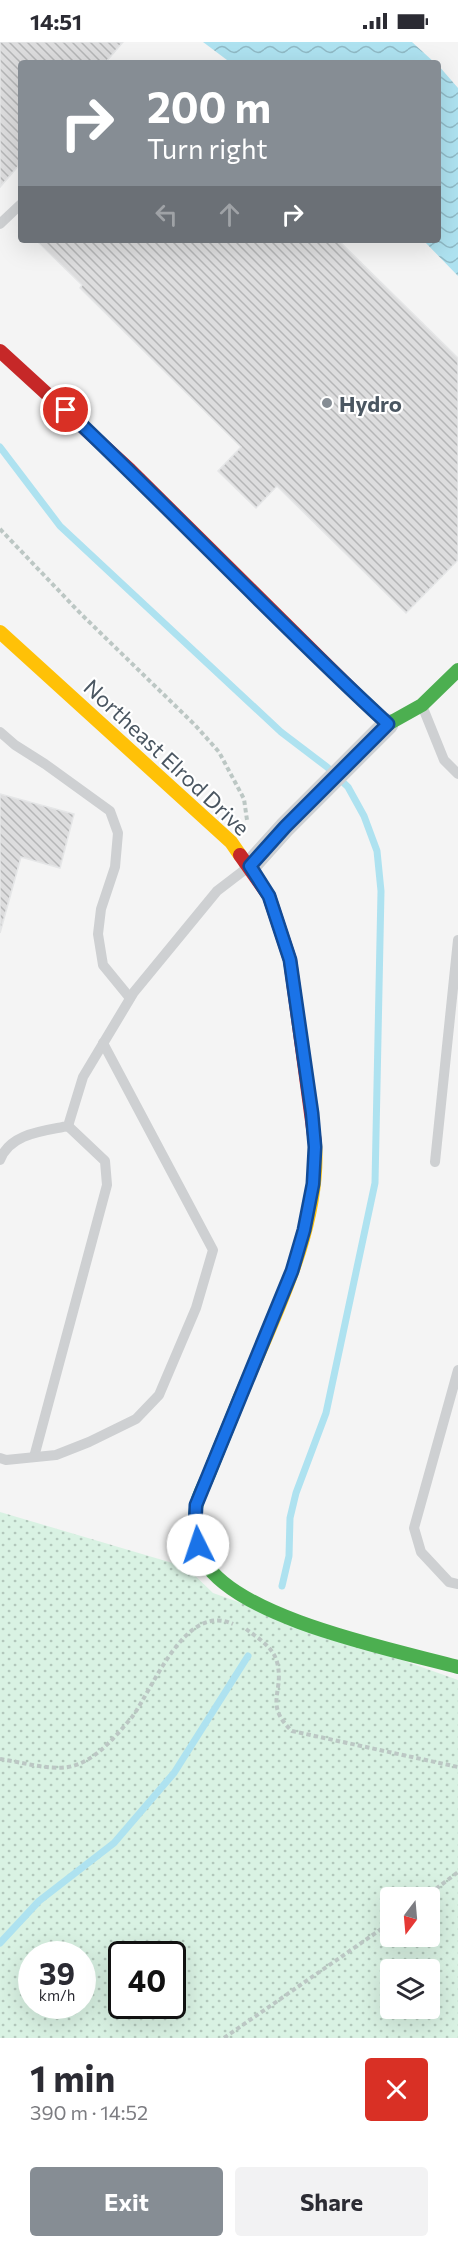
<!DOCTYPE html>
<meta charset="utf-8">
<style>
body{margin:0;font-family:Commissioner,sans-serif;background:#f2f2f3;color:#2b2b33;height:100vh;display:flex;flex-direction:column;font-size:22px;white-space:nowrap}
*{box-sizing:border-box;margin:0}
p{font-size:20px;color:#7c7c81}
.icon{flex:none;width:33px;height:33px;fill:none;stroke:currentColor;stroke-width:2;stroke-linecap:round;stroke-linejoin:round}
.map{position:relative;height:1996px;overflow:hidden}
.sheet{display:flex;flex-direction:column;background:#fff;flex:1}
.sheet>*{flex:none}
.top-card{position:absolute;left:18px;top:18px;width:423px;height:183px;border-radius:6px;box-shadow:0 6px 24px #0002;background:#868d94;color:#fff;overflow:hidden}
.needle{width:39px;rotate:196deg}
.tools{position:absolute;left:380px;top:1845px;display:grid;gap:12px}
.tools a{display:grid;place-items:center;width:60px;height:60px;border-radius:6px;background:#fff;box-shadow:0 6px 24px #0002;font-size:30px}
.speed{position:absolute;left:18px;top:1899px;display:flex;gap:12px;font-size:30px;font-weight:700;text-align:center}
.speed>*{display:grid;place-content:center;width:78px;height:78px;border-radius:50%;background:#fff;box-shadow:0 6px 24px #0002;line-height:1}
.speed small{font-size:15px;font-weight:400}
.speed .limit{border:3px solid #111;border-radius:9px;background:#fff;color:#111}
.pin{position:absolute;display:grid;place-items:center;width:51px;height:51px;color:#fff;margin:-26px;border:3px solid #fff;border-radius:50%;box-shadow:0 2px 6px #0007}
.me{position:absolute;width:66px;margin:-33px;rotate:356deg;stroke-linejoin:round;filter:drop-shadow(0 0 4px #0008)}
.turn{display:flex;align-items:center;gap:21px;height:126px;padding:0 30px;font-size:27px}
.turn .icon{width:78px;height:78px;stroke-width:2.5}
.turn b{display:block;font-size:42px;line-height:51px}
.lanes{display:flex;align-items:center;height:57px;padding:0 30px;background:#0003;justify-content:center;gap:30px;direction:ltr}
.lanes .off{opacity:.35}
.round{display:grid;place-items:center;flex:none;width:63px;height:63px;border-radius:6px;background:#f2f2f3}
.overview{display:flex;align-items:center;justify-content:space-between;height:102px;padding:0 30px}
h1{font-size:36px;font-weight:700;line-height:45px}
.cta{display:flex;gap:12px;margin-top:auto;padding:12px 30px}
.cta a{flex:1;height:69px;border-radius:6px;background:#868d94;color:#fff;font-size:24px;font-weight:700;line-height:69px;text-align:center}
.cta a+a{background:#f2f2f3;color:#2b2b33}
.status{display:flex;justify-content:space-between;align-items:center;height:42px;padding:0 30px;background:#fff;direction:ltr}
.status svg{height:16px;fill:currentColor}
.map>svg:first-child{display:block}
.grass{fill:url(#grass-dots);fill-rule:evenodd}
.water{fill:url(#water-waves)}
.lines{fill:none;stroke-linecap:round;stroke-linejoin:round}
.stream{stroke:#aee2f0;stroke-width:7}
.building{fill:url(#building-back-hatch);stroke:#e5e6e7;stroke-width:1.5}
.path{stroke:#bcc7c4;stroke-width:4;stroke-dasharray:4.5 3;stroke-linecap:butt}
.lane{stroke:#ced0d2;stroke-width:10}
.street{stroke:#ced0d2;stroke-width:21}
.fast{stroke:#4caf50;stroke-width:14}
.slow{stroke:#ffc107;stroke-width:14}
.jam{stroke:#c62828;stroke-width:14}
.route-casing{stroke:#114b97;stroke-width:15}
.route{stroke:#1a73e8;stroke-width:10}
.poi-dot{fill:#868d94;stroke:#fff;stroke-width:2}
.labels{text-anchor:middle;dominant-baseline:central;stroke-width:4.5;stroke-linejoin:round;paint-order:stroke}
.poi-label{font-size:22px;font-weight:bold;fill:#4a5661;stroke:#fff;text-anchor:start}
.street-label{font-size:22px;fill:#4a5661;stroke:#fff}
</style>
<div class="status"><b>14:51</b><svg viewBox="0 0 49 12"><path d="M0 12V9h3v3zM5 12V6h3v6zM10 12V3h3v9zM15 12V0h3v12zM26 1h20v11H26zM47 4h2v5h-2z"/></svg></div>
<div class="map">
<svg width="458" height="1996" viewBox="0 0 458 1996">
<defs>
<pattern id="grass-dots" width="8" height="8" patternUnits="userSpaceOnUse" patternTransform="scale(1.5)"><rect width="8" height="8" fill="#d9f2e3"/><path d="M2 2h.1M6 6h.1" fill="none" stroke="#b2c7bb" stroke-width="1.8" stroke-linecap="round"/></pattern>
<pattern id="water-waves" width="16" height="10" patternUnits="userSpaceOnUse" patternTransform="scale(1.5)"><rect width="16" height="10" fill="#aee2f0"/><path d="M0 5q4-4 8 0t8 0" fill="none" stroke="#90bac6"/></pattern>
<pattern id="building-back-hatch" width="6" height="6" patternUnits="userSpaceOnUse" patternTransform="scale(1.5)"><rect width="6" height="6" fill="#ddddde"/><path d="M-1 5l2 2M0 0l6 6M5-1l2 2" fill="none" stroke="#b5b6b7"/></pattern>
</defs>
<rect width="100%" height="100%" fill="#f4f4f4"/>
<path class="grass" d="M0,1470l186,55 27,26 245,87v358h-458zM390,1856h39v38h-39zM32,1912h50v52h-50zM122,1912h50v52h-50zM390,1928h39v38h-39z"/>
<g class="water">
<path d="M203,0h209l23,21h-204z"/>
<path d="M438,23l20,23v188l-35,-36h15z"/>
</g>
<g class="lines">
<g class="stream">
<path d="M0,405l60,79 221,206 46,35 21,20 16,29 13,35 4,40 -6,292 -49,230 -30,80 -6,25 -1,38 -7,30"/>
<path d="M0,1901l39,-42 75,-58 60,-70 74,-117"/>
</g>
</g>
<g class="building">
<path d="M0,0h123l-18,21h-84v100l-21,24z"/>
<path d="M36,198h302l120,118v202l-52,53 -129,-127 -21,22 -38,-37 23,-24 -161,-159 2,-3z"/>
<path d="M0,752l74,20 -14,54 -39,-11 -21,76z"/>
</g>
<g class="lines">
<g class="path">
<path d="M0,487l81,85 114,111 24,27 25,47 3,21"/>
<path d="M246,1587c12,9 27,18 31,33 8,30 -14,42 15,69l166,36"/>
<path d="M0,1717c21,3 47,11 68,8 26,-4 48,-31 64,-50 22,-30 53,-115 101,-93"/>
<path d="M424,1856l34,-26"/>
<path d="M224,1996l166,-115"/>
</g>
<g class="lane">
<path d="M0,182l21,-20"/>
<path d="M423,666l21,52 14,14"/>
<path d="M0,690l15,13 30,19 65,47 8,22 -3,34 -14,42 -3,25 5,31 27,33"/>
<path d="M0,1118c10,-27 44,-29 68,-34l15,-49 51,-85 83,-101 30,-23"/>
<path d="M435,1120l23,-222"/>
<path d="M458,1328l-44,158 7,24 28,30 9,2"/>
<path d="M34,1415l73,-272 -2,-24 -37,-35"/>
<path d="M0,1416l6,2 50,-5 33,-13 47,-23 23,-24 37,-87 17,-58 -110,-207"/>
</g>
<path class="street" d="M250,824l35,-39 103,-103"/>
<g class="fast">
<path d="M356,652l32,30 34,-19 36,-35"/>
<path d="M240,1355c-10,26 -21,51 -31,77 -4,10 -12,23 -13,34 -2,17 0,38 8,53 34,58 191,89 254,106"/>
</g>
<g class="slow">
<path d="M0,590l231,210 9,13"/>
<path d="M240,1355c32,-77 81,-168 75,-254"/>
</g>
<g class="jam">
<path d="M0,309l130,119 226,224"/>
<path d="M240,813l29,41 21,64 25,183"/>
</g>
</g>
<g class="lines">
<g class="route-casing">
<path id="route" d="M66,368c109,103 212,213 322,314l-103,103 -35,39 19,30 21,64 22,153 3,34 -2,37 -9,46 -12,41 -96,234 -1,23 3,17"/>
</g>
<use href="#route" class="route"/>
</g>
<circle class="poi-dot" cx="327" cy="361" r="6"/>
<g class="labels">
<g class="poi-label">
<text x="339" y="361">Hydro</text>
</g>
<g class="street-label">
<text transform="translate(167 715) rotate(43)">Northeast Elrod Drive</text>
</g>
</g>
</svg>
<div class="tools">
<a><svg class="needle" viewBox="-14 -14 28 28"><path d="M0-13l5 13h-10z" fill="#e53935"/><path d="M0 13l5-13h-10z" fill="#7c7c81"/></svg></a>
<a><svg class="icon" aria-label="layers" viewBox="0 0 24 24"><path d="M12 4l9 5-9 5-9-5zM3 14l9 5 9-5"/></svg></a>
</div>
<div class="speed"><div>39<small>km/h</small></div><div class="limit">40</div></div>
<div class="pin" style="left:66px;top:368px;background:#d93025"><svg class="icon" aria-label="arrive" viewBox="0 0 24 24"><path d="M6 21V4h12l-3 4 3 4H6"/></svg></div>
<svg class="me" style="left:198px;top:1503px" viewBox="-20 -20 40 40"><circle r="19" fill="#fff"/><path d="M0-13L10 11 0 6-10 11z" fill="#1a73e8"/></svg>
<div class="top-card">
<div class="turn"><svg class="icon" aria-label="right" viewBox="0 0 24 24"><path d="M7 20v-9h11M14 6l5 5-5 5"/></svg><div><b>200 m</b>Turn right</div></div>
<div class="lanes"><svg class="icon off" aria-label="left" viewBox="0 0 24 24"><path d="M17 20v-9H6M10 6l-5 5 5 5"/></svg><svg class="icon off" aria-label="ahead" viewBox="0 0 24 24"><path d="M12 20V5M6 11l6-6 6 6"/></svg><svg class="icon" aria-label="right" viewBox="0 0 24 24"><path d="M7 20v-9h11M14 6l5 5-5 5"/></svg></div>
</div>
</div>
<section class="sheet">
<div class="overview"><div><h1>1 min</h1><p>390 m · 14:52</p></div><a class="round" style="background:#d93025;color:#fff"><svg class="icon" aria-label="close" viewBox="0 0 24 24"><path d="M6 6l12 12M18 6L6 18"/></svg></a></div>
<div class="cta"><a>Exit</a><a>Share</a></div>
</section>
